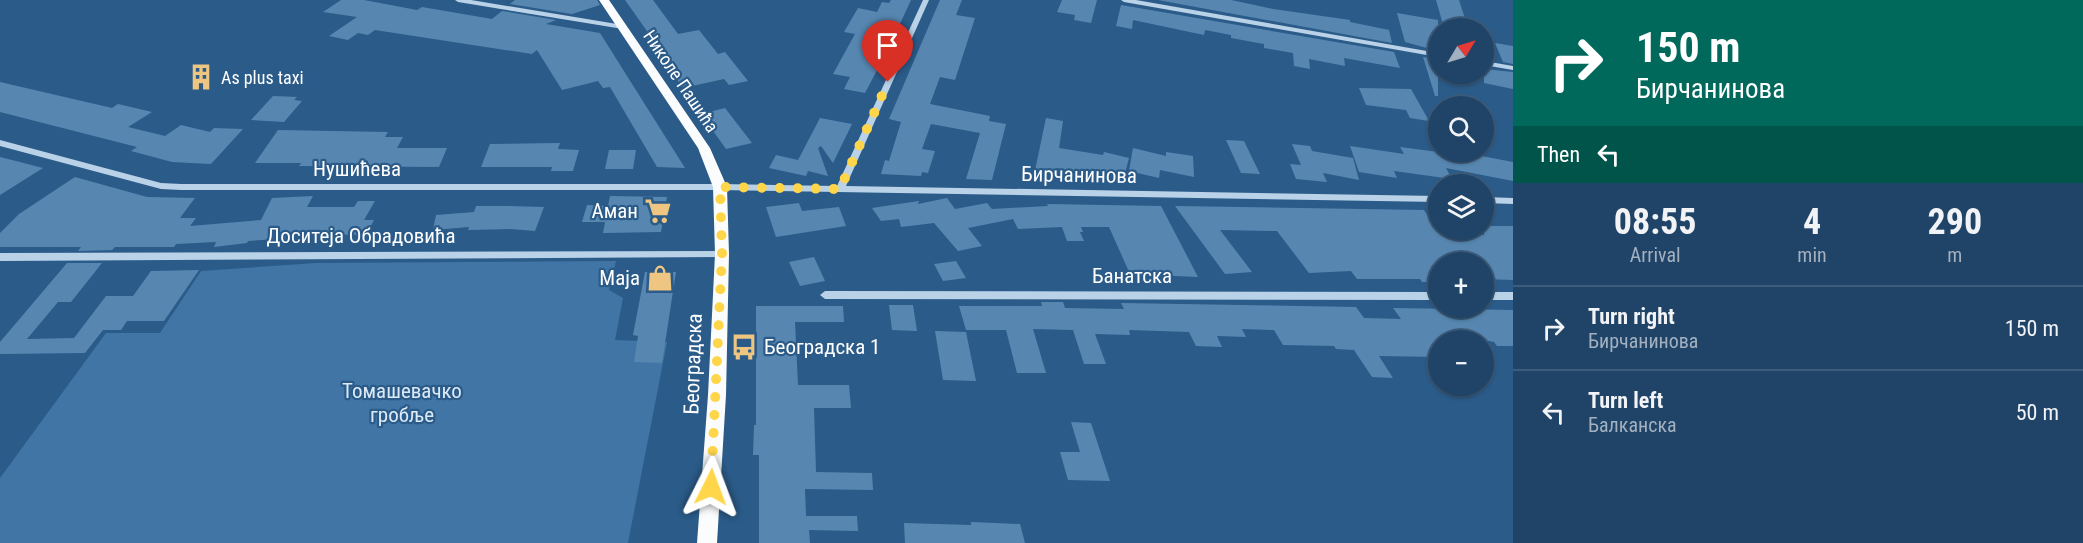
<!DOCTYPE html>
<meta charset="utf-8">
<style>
body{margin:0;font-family:"Roboto Condensed",sans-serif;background:#284b6d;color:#f1f3f6;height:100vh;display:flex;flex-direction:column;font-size:22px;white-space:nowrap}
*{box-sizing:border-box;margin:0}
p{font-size:20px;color:#a2b0c0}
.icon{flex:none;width:33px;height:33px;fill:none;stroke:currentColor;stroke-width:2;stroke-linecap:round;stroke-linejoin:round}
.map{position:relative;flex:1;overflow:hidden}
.details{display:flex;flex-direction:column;background:#204467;width:570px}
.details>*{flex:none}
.guide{background:#00695c;color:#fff;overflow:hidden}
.needle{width:39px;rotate:52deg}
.buttons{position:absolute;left:1428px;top:18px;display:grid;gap:12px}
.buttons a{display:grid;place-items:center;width:66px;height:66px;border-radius:50%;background:#204467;box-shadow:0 2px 4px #0004,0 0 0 2px #3d5c7b;font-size:30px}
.pin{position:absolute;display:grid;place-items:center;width:51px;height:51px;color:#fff;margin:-62px -26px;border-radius:50% 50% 50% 0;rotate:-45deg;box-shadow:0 0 6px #0007}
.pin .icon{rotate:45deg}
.me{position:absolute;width:66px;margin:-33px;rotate:3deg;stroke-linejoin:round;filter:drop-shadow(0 0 4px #0008)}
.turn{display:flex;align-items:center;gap:21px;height:126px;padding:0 24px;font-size:27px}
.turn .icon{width:78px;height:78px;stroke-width:2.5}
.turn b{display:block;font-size:42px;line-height:51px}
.then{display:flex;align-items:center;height:57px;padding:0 24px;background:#0003;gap:12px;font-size:22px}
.eta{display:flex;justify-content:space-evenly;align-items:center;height:102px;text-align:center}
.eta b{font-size:36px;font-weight:700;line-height:42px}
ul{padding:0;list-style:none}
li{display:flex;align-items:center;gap:18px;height:84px;padding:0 24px;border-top:2px solid #3d5c7b}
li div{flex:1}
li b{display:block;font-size:22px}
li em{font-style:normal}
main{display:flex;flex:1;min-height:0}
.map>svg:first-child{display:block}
.green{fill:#4075a5}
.building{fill:#5787b1}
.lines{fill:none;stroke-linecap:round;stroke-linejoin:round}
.minor{fill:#b9d2e8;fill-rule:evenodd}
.major{fill:#fafcfe;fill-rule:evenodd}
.route{stroke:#ffd54a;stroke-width:10;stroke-dasharray:0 18}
.labels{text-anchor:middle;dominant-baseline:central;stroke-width:4.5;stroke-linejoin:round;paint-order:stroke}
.far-poi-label{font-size:18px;fill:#fff;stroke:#2b5b89;text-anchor:start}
.far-street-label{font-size:18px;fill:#fff;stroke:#2b5b89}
.street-label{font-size:21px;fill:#fff;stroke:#2b5b89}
.poi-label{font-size:21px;fill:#fff;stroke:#2b5b89;text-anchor:end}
.park-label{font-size:21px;fill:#dceaf7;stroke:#2b5b89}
</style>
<main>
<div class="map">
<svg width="1513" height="543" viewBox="0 0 1513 543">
<rect width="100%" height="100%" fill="#2b5b89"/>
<path class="green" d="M616,261l-7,29 14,8 -8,42 52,2 -39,201h-628v-65l106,-145h54l41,-62 115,-8z"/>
<g class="building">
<path d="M341,0h23l53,10 5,-3 70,12 10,-8 54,9 -10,4 54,9 85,135 -28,-1 -47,-80 -7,1 -5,-7 -36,9 -25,-40 -5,4 -157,-24 -7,5 -10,-2 -10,7 -19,-4 28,-19 -34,-5z"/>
<path d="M515,0h82l3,5 -28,9 -62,-10z"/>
<path d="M625,0h28l25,34 21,-4 19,24 7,-2 23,29 -19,4 -5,-6 -41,9 -38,-53 4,-1z"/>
<path d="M891,0h20l-12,26 -11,-2 -15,29 12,2 -20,38 -21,-4 6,-12 -17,-3 22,-40 -11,-2 14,-24 19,4 5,-10 7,1z"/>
<path d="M940,0h22l-6,15 19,3 -20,62 -15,-3 -10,27 60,12 -1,5 17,3 -14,56 -26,-1 14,-46 -49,-9 -9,25 13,2 -7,22 -6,-1 -1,4 -40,-2 4,-14 4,1 12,-39 -12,-3z"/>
<path d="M1062,0h35l-6,23 -17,-3 1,-5 -18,-3z"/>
<path d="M1158,0h73l42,9 77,11v2l39,8 3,13z"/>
<path d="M1436,0h23l9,28h-24z"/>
<path d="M1121,5l273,47 6,16 -56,-10 1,8 -36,-7 1,10 -16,-3 -1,-13 -29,-5v-4l-33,-6v-3l-26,-5 -1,5 -71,-15 -1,9 -16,-3z"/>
<path d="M1397,13l41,7v31l-33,-9z"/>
<path d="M1495,43l18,3v18l-10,-2z"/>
<path d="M1423,57l15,2v37h-3z"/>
<path d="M1484,69l29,3v17l-29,-6z"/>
<path d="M0,82l112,26 6,-4 34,8 -24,15 37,9 16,-11 29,7 4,-4 29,1 -32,35 -39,-2 -41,-11 6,-4 -137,-35z"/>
<path d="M1359,88l52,1 18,32 -19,-3 -4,-8 -40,-5z"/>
<path d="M273,96l24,1 -3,3 8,1 -18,21 -33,-2z"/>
<path d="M725,108l27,35 -26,6 -25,-35z"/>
<path d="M820,118l32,6 -19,39 -12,-17 -3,2 10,28 -20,-5 -2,5 -37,-8 7,-13 22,5z"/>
<path d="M1046,118l17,3 -4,27 44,7 1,-3 25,6 -5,19 -31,-8v5l-37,-6 -2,13 -21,-1z"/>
<path d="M278,130l110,2 -3,5h18l-6,11h50l-8,19 -140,-1 2,-3h-46z"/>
<path d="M1226,140l18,1 16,33 -19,-1z"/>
<path d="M560,143l-2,6 21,1 -6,21h-22l1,-4h-71l9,-23z"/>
<path d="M1292,144l18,2 2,5 41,7 6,22 -36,-7 4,9 -31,-3 -6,-15 11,1z"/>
<path d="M1350,146l54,8 -4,-7 61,8 -1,-3 53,10v19l-67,-13 6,11 -58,-8 3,7 -38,-6z"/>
<path d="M1133,148l33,8v-4l27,4 1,21 -34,-7 -1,8 -30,-7z"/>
<path d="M609,150h27l-3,19h-28z"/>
<path d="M0,157l12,3 31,8 -43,27z"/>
<path d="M75,177l72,20 48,1 -15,20h16l-6,8 71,-6 11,-22 41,-2 -6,11h47l4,-6h17l-11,19h10l-8,15 -72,-1 -2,4 -44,3 -1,2 -33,4 2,-5 -40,2 -2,3h-59l-3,3 -34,1 3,-4h-81v-14l19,-19z"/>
<path d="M610,196l57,1 -6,35 -58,1 2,-11h-23l5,-17 21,1z"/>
<path d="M947,198l8,11 32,-6 5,6 56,-3 -1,-2 114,2 37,71 -68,-3 -21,-47h-28l2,5h-3l4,9h-17l-5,-14 -44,2 -5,-10 -45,9 14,18 -24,5 -24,-28 -33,4 -2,-8 -18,2 -9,-13 47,-7 -1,3z"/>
<path d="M799,203l3,8 37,-4 7,19 -70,11 -10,-30z"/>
<path d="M476,206h30l38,1 -9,24 -24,-2 -43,1 1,-3 -36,3 3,-15 38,-3z"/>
<path d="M1175,206l249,4 14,20 7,4 39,1v-9h29v54l-29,-1v-17h-46v20h-16l-2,-3h-63l-6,-8 -42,2 -32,-42 -57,-1 32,42 -27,2z"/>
<path d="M814,257l11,24 -25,5 -11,-24z"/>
<path d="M956,261l10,17 -23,3 -9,-17z"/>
<path d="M67,263h35l-31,39h-13l-31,37 47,-1 32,-42h27l18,-25 48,-1 -35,51h-37l-6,9h-18l-18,23 -85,1v-12z"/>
<path d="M645,272h31l-14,91 -28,-1 4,-26 -5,-1z"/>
<path d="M1041,302h22l2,6 59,1 -3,-6 235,4 8,11 37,1 -8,-11 120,2v36h-16l-3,-4 -10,-2h-46v17l-59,-1 14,22 -21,-1 -18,-27 -18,-1 -2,-3 -51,-1 -9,-15 -32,-1 4,8 -29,-1 5,11 -26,-1 -7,-14 -60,-2 1,5 -35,-1 11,30h-22l-11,-34 -40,-1 13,44h-29l-11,-43h-40l-7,-24h83z"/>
<path d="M889,305h24l4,26 -25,-1z"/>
<path d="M756,306h87l1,16h-49l3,63h51l2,23h-37l2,64 56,1 1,17 -68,-1 1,27h51l1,15 -49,-1 1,13h-51v-88h-6l1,-30h2z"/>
<path d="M935,331l31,1 10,49 -33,-1z"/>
<path d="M1071,422l20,1 19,58 -42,-1 -8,-28h20z"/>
<path d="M971,522l49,2 5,19h-120l-1,-20 67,2z"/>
</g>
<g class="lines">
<g class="minor">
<path d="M455,0h16l152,25 4,2 -4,2 -165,-27z"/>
<path d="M923,0h6l-83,186 592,10v6l-718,-12h-539l-20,-1 -161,-43v-6l161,43 20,1h539l117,2z"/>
<path d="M1121,0h15l302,53v4l-314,-55z"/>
<path d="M1484,61l29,5v4l-29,-5z"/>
<path d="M1484,197l29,1v6l-29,-1z"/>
<path d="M722,251l5,3 -5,3 -722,4v-8z"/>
<path d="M825,291l613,1v8l-613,-1 -5,-4z"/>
<rect x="1484" y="292" width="29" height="8"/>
</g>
<path class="major" d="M599,0h10l101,148 17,39 2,67 -3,141 -9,148h-20l11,-148 7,-141 -2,-67 -15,-39z"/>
</g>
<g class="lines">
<path class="route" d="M711,487l11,-233 -2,-67 120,2 48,-107"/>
</g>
<defs>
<g id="building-bare" transform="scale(2.07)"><path d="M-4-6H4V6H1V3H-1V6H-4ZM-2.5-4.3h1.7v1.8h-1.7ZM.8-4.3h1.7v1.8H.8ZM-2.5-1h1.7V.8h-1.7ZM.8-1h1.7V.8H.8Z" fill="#eec681" stroke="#2b5b89" stroke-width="2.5" paint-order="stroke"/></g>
<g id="supermarket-bare" transform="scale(2.07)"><path d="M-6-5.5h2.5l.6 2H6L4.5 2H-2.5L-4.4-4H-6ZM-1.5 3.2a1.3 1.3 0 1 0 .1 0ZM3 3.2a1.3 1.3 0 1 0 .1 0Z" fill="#eec681" stroke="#2b5b89" stroke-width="2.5" paint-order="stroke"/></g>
<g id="shop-bare" transform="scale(2.07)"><path d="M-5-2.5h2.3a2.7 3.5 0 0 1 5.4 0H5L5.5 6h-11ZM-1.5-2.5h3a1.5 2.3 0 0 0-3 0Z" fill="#eec681" stroke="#2b5b89" stroke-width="2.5" paint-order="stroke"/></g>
<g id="bus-bare" transform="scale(2.07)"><path d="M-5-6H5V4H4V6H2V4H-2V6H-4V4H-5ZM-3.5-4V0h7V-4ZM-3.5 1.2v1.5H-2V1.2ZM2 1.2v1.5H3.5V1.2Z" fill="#eec681" stroke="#2b5b89" stroke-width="2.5" paint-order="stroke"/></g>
</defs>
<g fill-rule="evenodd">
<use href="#building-bare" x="201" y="77"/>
<use href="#supermarket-bare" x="658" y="211"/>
<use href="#shop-bare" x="660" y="278"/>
<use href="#bus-bare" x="744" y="347"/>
</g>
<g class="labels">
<g class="far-poi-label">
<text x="221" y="77">As plus taxi</text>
</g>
<g class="far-street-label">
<text transform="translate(681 81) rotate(56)">Николе Пашића</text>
</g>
<g class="street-label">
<text x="357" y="169">Нушићева</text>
<text transform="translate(1079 175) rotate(1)">Бирчанинова</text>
<text x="361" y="236">Доситеја Обрадовића</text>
<text x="1132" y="276">Банатска</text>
<text transform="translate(693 364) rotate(-88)">Београдска</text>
</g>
<g class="poi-label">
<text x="638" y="211">Аман</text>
<text x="640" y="278">Маја</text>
<text x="764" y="347" text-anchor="start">Београдска 1</text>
</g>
<g class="park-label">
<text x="402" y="391">Томашевачко<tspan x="402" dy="24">гробље</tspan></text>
</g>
</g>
</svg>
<div class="buttons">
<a><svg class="needle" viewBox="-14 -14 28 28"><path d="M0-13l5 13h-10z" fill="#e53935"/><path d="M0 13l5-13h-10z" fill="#a2b0c0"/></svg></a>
<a><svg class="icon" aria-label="search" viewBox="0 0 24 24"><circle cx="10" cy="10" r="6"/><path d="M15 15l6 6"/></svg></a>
<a><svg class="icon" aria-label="layers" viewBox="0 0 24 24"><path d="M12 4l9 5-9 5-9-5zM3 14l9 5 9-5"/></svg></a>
<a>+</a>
<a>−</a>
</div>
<div class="pin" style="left:888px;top:82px;background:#d93025"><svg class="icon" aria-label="arrive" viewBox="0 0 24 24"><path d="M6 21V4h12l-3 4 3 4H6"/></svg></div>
<svg class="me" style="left:711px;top:487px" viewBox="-20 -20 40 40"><path d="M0-17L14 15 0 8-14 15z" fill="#ffd54a" stroke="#fff" stroke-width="4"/></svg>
</div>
<section class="details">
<div class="guide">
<div class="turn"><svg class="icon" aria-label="right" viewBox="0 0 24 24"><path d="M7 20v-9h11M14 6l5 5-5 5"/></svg><div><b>150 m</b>Бирчанинова</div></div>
<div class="then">Then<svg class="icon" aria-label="left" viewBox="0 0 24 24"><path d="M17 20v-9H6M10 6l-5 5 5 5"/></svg></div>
</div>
<div class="eta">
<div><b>08:55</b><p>Arrival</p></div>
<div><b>4</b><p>min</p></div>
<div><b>290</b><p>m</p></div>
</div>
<ul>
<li><svg class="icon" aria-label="right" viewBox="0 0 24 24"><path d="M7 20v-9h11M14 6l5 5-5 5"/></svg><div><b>Turn right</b><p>Бирчанинова</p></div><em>150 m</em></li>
<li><svg class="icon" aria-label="left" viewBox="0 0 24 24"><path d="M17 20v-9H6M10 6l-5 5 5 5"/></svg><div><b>Turn left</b><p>Балканска</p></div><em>50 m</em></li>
</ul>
</section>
</main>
